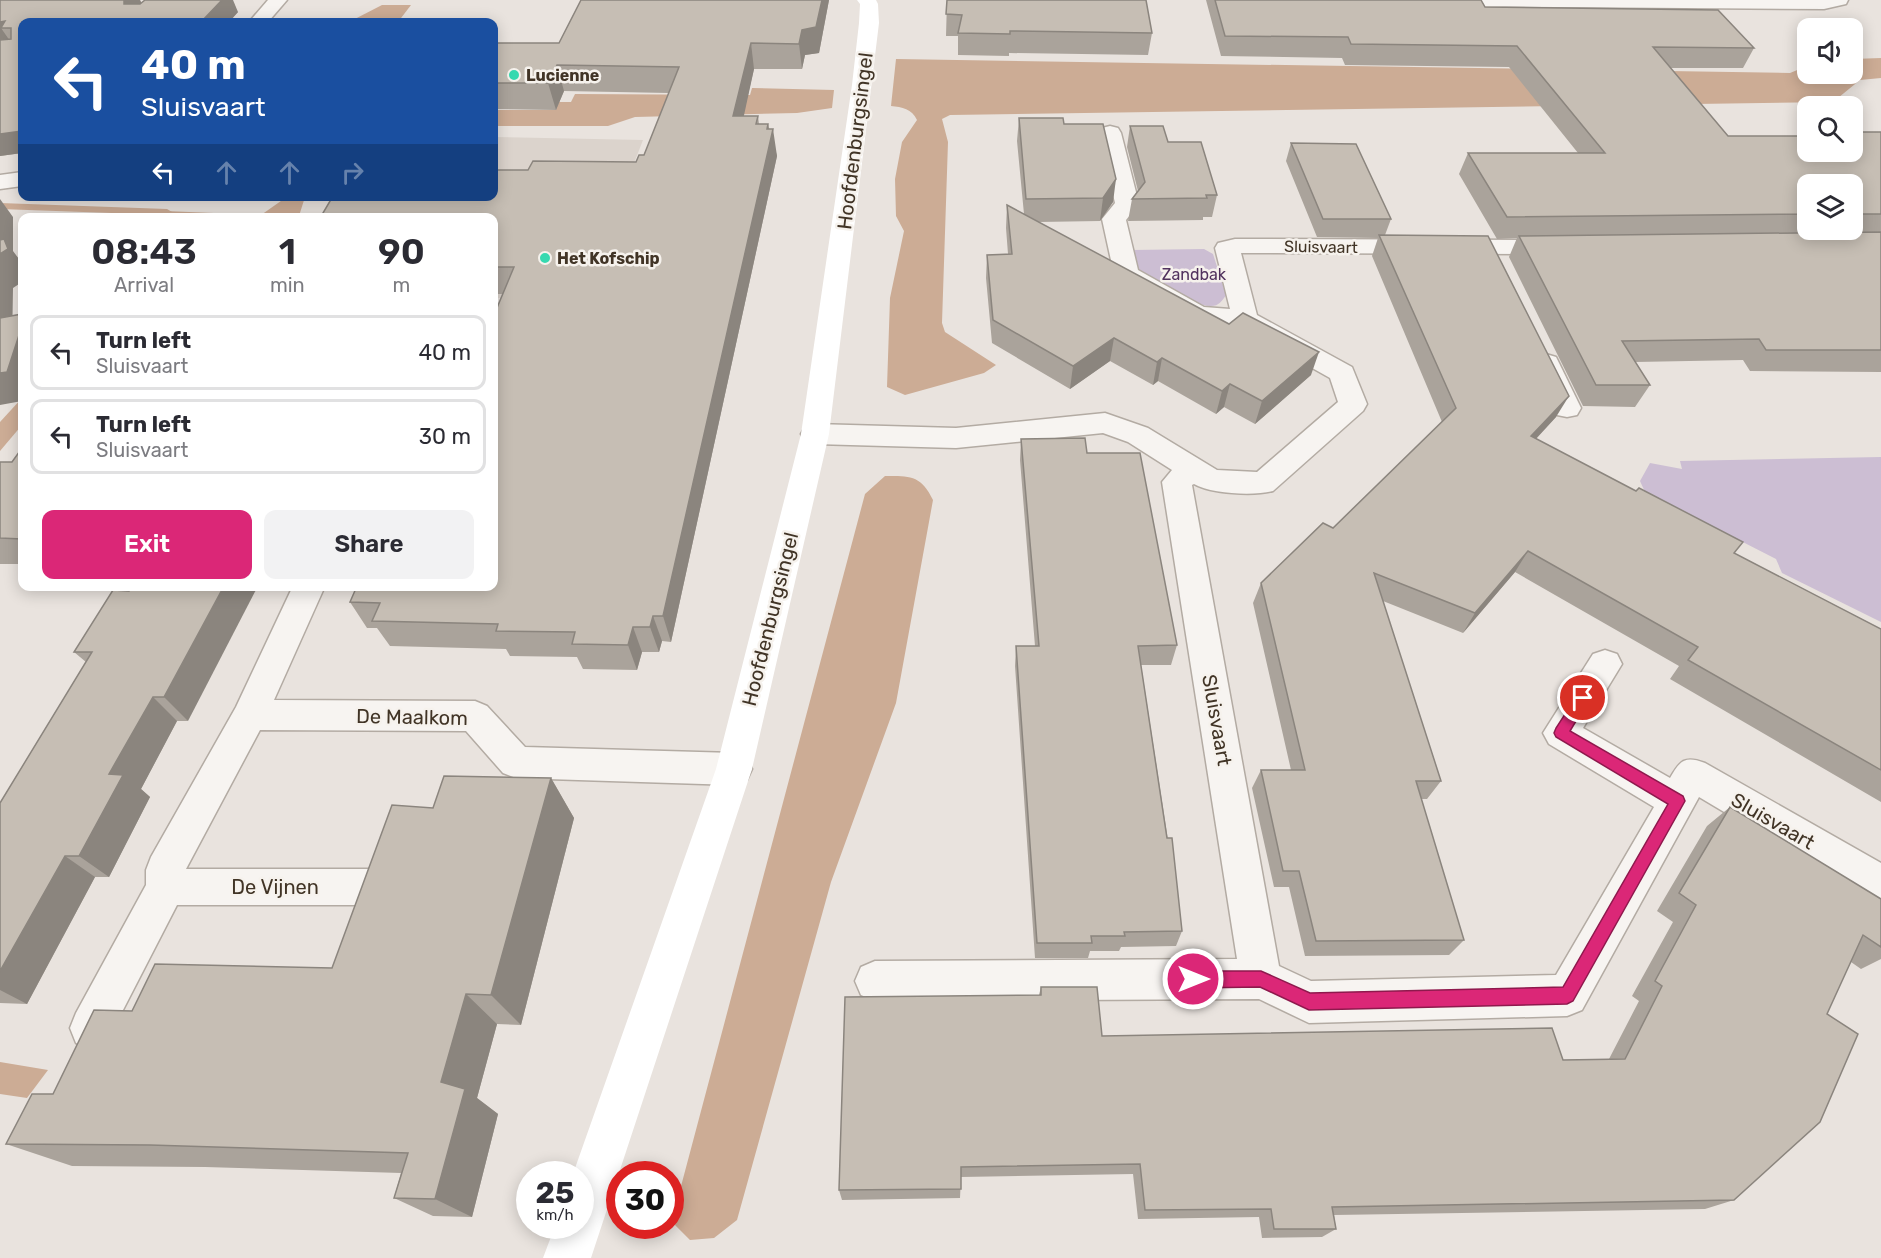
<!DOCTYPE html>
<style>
body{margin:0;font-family:Rubik,sans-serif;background:#f2f2f3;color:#2b2b33;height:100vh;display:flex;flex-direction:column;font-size:22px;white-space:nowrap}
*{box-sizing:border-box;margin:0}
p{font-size:20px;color:#7c7c81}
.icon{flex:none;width:33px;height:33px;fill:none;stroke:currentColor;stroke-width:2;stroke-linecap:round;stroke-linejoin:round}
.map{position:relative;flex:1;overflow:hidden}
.drawer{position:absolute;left:18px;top:213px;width:480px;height:378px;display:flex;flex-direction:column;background:#fff;border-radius:12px;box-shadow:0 3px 15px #0003}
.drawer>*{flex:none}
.guide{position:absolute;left:18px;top:18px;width:480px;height:183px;border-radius:12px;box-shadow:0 3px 15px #0003;background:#1a4fa0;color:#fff;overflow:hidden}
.buttons{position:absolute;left:1797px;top:18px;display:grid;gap:12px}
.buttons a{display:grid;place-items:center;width:66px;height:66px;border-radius:12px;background:#fff;box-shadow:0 3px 15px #0003;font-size:30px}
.speed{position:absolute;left:516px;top:1161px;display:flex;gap:12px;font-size:30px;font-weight:700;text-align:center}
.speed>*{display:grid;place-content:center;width:78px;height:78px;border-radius:50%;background:#fff;box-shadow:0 3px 15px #0003;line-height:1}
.speed small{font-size:15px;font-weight:400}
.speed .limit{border:9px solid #d22;background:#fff;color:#111}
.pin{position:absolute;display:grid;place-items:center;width:51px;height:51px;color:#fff;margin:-26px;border:3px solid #fff;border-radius:50%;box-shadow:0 2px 6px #0007}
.me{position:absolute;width:66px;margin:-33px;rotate:90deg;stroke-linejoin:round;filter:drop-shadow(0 0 4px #0008)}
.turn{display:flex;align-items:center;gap:21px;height:126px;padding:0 24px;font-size:27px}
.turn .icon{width:78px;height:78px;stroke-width:2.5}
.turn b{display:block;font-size:42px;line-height:51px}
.lanes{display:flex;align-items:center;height:57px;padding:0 24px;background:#0003;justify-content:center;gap:30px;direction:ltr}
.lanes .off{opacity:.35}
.eta{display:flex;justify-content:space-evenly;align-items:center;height:102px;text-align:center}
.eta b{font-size:36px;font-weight:600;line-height:42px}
.action{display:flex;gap:12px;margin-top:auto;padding:12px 24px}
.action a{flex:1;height:69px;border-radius:12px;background:#db2777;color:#fff;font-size:24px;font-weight:600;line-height:69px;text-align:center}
.action a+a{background:#f2f2f3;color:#2b2b33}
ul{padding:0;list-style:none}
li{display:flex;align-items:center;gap:18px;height:75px;margin:0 12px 9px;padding:0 12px;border:3px solid #e1e1e2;border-radius:12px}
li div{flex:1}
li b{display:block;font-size:22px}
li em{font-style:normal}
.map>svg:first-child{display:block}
.built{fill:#dbd3cc}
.green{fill:#ccbed3}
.water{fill:#ccac95}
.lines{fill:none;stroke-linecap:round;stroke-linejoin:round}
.stream{fill:#ccac95;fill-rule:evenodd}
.street-casing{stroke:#b3aba3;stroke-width:3}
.street{fill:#f7f4f1;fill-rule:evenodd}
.secondary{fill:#fff;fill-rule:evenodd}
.wall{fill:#aaa39b;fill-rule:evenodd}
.shaded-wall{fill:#8b857e}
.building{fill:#c6beb4;stroke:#8b857e;stroke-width:1.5}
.route{fill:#db2777;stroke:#8e194d;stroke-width:1.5}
.poi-dot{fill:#37d9b0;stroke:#f6f2ed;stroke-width:2}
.labels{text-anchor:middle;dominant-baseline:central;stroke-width:5;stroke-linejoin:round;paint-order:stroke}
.far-poi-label{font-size:16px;font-weight:bold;fill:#413426;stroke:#f6f2ed;text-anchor:start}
.far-street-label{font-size:16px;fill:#413426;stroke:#f6f2ed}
.far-park-label{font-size:16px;fill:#51325e;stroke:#f6f2ed}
.street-label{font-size:20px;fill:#413426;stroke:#f6f2ed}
</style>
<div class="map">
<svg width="1881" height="1258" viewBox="0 0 1881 1258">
<rect width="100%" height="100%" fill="#e9e3de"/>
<path class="built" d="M494,137l149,3 -62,159 -87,-1v-80h-167l167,-22z"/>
<g class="green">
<path d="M1204,249l9,5 13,41c-4,6 -7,11 -15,11 -18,1 -57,-27 -74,-36l-5,-20z"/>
<path d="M1881,457v165l-99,-49 -6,-14 -131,-67 -5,-11 10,-18 32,6 -2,-8z"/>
</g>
<g class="water">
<path d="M382,5h29l-13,17h-49z"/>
<path d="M1881,58v20l-21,2 -27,22 -883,13 -8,4 6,23 -6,181 3,9 51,33 -12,8 -79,22 -18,-8 3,-89 14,-67 -8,-15 -1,-37 7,-37 15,-22c-5,-11 -15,-13 -26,-14l5,-47 894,14 17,-7 1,8h44l1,-15z"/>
<path d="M752,88l82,2 -2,18 -35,5 -162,4 -27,9h-114v-16h61l4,-8h12l4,-8 175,1z"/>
<path d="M288,196l17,1 -6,19 -126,2 -8,-7 96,4z"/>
<path d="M22,398v27l-22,26v-29z"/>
<path d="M885,476c25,0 36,-1 48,24l-37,203 -65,179 -94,338 -23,18 -24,2 -15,-15 5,-35 185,-696z"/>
<path d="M0,1062l48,8 -21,28 -27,-4z"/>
</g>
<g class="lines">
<path class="stream" d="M0,203l167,6 5,3 -5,3 -167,-6z"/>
<g class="street-casing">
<g id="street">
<path d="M268,0h19l-19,22h-19z"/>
<path d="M1408,0h440l-2,4 -22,5 -407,-3 -7,-2z"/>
<path d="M1110,126l8,2 3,5 18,71 -13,16 12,50 66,37 26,2 -15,-61 3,-5 17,-4 324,1 9,2 3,5 -3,5 -9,2 -318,-1 16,62 95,52 15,37 -4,7 -90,80c-19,5 -62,3 -79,-7l-2,1 87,481 32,15 245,-6 98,-168 -105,-63 -6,-11 50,-79 12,-4 12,4 5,10 -39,64 87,50c10,-17 14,-23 35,-15l176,100v39l-14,-5 -168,-100 -117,213 -15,6 -258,7 -50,-24 -384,2 -14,-6 -6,-14 6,-14 14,-6 362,-2 -75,-477 10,-12 -44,-28 -25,-9 -147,15 -141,-4 -10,-3 -4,-7 4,-7 10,-3 141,4 149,-15 43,15 69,42 40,2 81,-70 -8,-24 -91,-51 -50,-7 -72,-41 -3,-5 -12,-55 13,-16 -16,-70 3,-5z"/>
<path d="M22,172v14l-22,3v-14z"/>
<path d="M1546,354l10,3 3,6 22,45 -4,7 -10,2 -10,-2 -4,-7 -20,-45 3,-6z"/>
<path d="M293,586h32l-51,114 201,1 12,5 38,41 209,6 13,5 5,11 -5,11 -13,5 -218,-7 -13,-5 -37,-42 -206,-1 -74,139h198l14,5 5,13 -5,13 -14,5h-207l-71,138 -15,6 -15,-6 -6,-15 6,-15 70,-128v-15l5,-13 85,-150z"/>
</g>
</g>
<use href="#street" class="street"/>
<path class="secondary" d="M857,0h19l2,4 1,19 -50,411 -77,335 -161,489h-48l12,-32h25v-52h-7l143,-405 85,-335 51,-349 7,-62 1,-19z"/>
</g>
<g class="wall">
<path d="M0,0h140l1,3 97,9 -9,10h-207v131l-22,3z"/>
<path d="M581,0h248l-10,53 -14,2 -3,14h-48l-11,47h15l1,8h9l9,32 -106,486 -9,-1 -3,11h-17l-5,18 -54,-1 -6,-12 -67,-1 -4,-7 -116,-3 -13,-18h-10l-17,-26 144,-16 8,-292h-8v-76l34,-48 108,-8 8,-7 25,-62 -105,-2 -8,19 -62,-1v-66h65z"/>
<path d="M947,0l205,33 -4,22 -139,-2v3l-51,-1v-19h-12z"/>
<path d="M1206,0h275l4,7 269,41 -11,20h-73l58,68 80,16 73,-20v240l-131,-1 -7,-11 -108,2 15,23 -15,22 -52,-1 -74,-149 8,-19 -20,1 -38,-65 9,-21h110l-69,-86 -164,-2 -3,-7 -121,-2zM1808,184h44v46h-44z"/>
<path d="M1019,118l45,6 49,78 -13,19 -62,1 273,153 -56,49 -31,-17 -8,7 -58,-33 -5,4 -43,-24 -40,28 -78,-46 -6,-65 1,-23 21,-1 -2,-26 1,-23 17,9 -7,-73z"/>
<path d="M1130,126l38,16 49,53 -5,22h-9v3l-75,1 4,-22 6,-8 -11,-44z"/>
<path d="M1291,143l100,76 -6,16 171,182 -20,22 198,114 147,76v173l-211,-123 9,-13 -164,-94 -52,61 -80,-32 58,180 -14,18h-6l43,141 -15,15 -144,1 -16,-69h-15l-22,-99 9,-18h30l-38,-167 8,-20 72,-55 109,-106 -70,-166 6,-18 -61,-1 -31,-76z"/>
<path d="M1021,439l66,14 90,192 -6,20h-30l41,266 -6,15 -55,1 -2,4h-29l-2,7h-53l-20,-292 1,-20h19l-15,-186z"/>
<path d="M22,448v116h-22v-102h12z"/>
<path d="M129,591l59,130h-11l-36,68 9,8 -41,80h-14l-68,127 -27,-1v-200l86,-141 -12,-10z"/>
<path d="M551,778l23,40 -53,207 -24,-1 -20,74 21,16 -26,103 -39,-1 -39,-18 7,-25 -196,-6 -133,-1 -66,-22 47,-50 79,-83 200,-43z"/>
<path d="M1730,807l151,92v60l-20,10 -10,-7 -117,238 -29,9 -371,6 2,14 -14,8 -60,1 -3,-21 -121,2 -5,-45 -172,3 -1,21 -118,2 -3,-10 200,-195 2,-8 61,49 461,24 46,-1 30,-58 -7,-5 41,-74 -16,-11 50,-85z"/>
</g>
<g class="shaded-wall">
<path d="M116,0h24l5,10 -11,10z"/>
<path d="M222,0h11l5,12 -9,10h-28z"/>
<path d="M822,0h7l-10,53 -14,2 -3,14 -3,-25 3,-14z"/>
<path d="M5,21l-4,7 9,13 -10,2v-21z"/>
<path d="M751,43l3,26 -16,74 -5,-27z"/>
<path d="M557,65l7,26 -8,19 -8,-27z"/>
<path d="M768,124l2,18 3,-13 4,27 -106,486 -8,-26z"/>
<path d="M22,131v22l-22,3v-22z"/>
<path d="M1116,179l-3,23 -13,19 3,-23z"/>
<path d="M0,199l13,18v34l9,12v19l-9,6 -1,60 -12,-14z"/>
<path d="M22,326v75l-22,4v-32z"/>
<path d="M1114,338l-4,23 -40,28 3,-23z"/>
<path d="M1319,352l-8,23 -56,49 7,-23z"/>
<path d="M1162,358l-4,23 -5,4 4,-23z"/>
<path d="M1230,384l-6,23 -8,7 6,-23z"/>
<path d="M1569,396l-13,21 -37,40 12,-21z"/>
<path d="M1528,551l-13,21 -52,61 12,-20z"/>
<path d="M224,586h34l-70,135 -24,-24z"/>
<path d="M653,616l9,25 -3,11 -9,-25z"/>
<path d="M633,627l9,25 -5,18 -9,-25z"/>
<path d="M153,697l24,24 -36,68 9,8 -41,80 -30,-21 30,-82z"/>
<path d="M551,778l23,40 -53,207 -30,-30z"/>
<path d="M65,856l30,21 -68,127 -27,-14v-19z"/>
<path d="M466,994l31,30 -20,74 21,16 -26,103 -37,-18 6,-117z"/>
</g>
<g class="building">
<path d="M0,0h125l-1,1v3h16l5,-4h77l-21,22h-179v109l-22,3v-94l11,-1v-11h-10l4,-7 -5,1z"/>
<path d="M581,0h241l-6,27 -14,3 -3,14 -48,-1 -18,73h25l-2,8h12l-1,5h6l-110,487h-10l-3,11h-17l-5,18 -56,-1 3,-12 -79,-1 2,-7 -126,-3 8,-18 -30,-1 7,-16h137v-271l20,-48h-20v-49h-174l13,-22h161v-26h34l5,-9 103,1 3,-7h5l35,-88 -122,-2 -9,18h-54v-40h65z"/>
<path d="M947,0h199l6,33 -142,-2v3l-52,-1 4,-18 -16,-1z"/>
<path d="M1215,0h266l4,7 233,3 36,38 -101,-1 75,89h80v16h44v-20h29v82h-29v-30h-44v30l-301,3 -39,-64h137l-88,-107 -166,-2 -3,-7 -123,-1z"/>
<path d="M1019,118h44l1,6h39l13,55 -13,19 -77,1z"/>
<path d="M1130,126h33l5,16h33l16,53h-11l1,3 -75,1 13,-17z"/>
<path d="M1291,143l65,1 35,75h-68z"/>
<path d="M1007,205l222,119 14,-11 76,39 -57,49 -32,-17 -8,7 -60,-33 -5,4 -43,-24 -41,28 -80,-46 -6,-65 25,-1z"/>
<path d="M1881,232v118h-115l-7,-11 -137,2 28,44h-54l-77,-149z"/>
<path d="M1379,235l109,1 81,160 -38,40 105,55 3,-3 104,54 -9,11 147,76v141l-193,-110 10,-13 -170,-96 -53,62 -101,-40 67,208h-25l48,159 -148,1 -17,-70h-16l-22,-101h44l-44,-187 62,-60 10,5 123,-120z"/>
<path d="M4,239l4,10 -8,5v-14z"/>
<path d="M22,314v12l-15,46 -7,1v-55z"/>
<path d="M1085,438l2,15h53l37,192 -39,1 29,192h5l10,93 -58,1 1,4h-34l1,7h-55l-21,-297h23l-18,-207z"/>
<path d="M22,448v91l-22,-1v-76h12z"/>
<path d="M132,586h92l-60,111h-11l-44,77 14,1 -44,81h-14l-65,115v-168l92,-151h-18l39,-62 16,1z"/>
<path d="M444,776l107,2 -60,217 -25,-1 -25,88 24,7 -30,110 -41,-1 14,-45 -258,-8 -144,-1 26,-50h21l41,-84 38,1 23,-47 177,4 60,-163 41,3z"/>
<path d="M1730,807l151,92v48l-18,-12 -36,79 31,20 -38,88 -86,78 -402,7 4,22h-62l-3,-20 -126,1 -5,-46 -179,3v22l-122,1 6,-193 196,-2v-8h56l5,49 450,-8 11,32 62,-1 37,-73 -7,-5 41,-76 -17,-12z"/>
</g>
<path class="route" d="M1583,692l5,2 2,4 -20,33 113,65 2,5 -112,200 -6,3 -258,6 -49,-23 -67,1 -6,-3 -3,-6 3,-6 6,-2h68l49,22 253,-6 105,-183 -112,-67 -2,-4 2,-5 22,-34z"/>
<g class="poi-dot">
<circle cx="514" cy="75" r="6"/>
<circle cx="545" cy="258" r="6"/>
</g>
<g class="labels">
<g class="far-poi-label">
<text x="526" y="75">Lucienne</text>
<text x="557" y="258">Het Kofschip</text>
</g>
<g class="far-street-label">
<text transform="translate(1321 247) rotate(1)">Sluisvaart</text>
</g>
<g class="far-park-label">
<text x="1194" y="274">Zandbak</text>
</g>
<g class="street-label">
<text transform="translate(855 141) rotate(-83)">Hoofdenburgsingel</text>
<text transform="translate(770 619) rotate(-76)">Hoofdenburgsingel</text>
<text transform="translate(412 717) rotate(1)">De Maalkom</text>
<text transform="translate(1217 720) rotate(80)">Sluisvaart</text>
<text transform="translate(1773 821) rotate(30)">Sluisvaart</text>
<text x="275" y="887">De Vijnen</text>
</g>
</g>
</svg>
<div class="buttons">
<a><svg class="icon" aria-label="sound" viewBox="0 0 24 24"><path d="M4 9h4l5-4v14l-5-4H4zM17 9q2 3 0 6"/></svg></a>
<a><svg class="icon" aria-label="search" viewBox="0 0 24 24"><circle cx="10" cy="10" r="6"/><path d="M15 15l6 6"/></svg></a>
<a><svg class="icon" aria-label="layers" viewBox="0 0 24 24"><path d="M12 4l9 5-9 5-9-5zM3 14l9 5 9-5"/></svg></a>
</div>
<div class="speed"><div>25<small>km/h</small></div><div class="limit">30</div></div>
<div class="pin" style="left:1583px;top:698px;background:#d93025"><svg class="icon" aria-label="arrive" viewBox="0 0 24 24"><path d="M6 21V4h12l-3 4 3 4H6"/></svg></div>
<svg class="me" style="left:1193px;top:979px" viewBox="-20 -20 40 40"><circle r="17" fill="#db2777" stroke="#fff" stroke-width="3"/><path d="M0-11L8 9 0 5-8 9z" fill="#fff"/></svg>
<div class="guide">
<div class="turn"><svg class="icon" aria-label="left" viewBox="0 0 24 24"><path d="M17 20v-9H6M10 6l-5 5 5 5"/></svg><div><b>40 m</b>Sluisvaart</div></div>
<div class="lanes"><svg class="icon" aria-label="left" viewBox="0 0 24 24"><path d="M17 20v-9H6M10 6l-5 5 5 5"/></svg><svg class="icon off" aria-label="ahead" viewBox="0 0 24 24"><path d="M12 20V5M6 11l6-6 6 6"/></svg><svg class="icon off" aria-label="ahead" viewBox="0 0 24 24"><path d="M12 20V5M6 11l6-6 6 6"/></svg><svg class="icon off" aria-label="right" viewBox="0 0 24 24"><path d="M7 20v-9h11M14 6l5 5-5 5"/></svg></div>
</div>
<section class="drawer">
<div class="eta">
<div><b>08:43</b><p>Arrival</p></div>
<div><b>1</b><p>min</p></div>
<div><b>90</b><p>m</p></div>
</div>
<ul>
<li><svg class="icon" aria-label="left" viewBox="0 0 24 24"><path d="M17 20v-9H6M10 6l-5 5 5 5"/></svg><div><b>Turn left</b><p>Sluisvaart</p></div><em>40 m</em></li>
<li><svg class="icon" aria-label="left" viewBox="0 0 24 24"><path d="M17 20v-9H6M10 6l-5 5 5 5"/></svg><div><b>Turn left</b><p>Sluisvaart</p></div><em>30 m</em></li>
</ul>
<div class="action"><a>Exit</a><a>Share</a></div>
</section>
</div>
